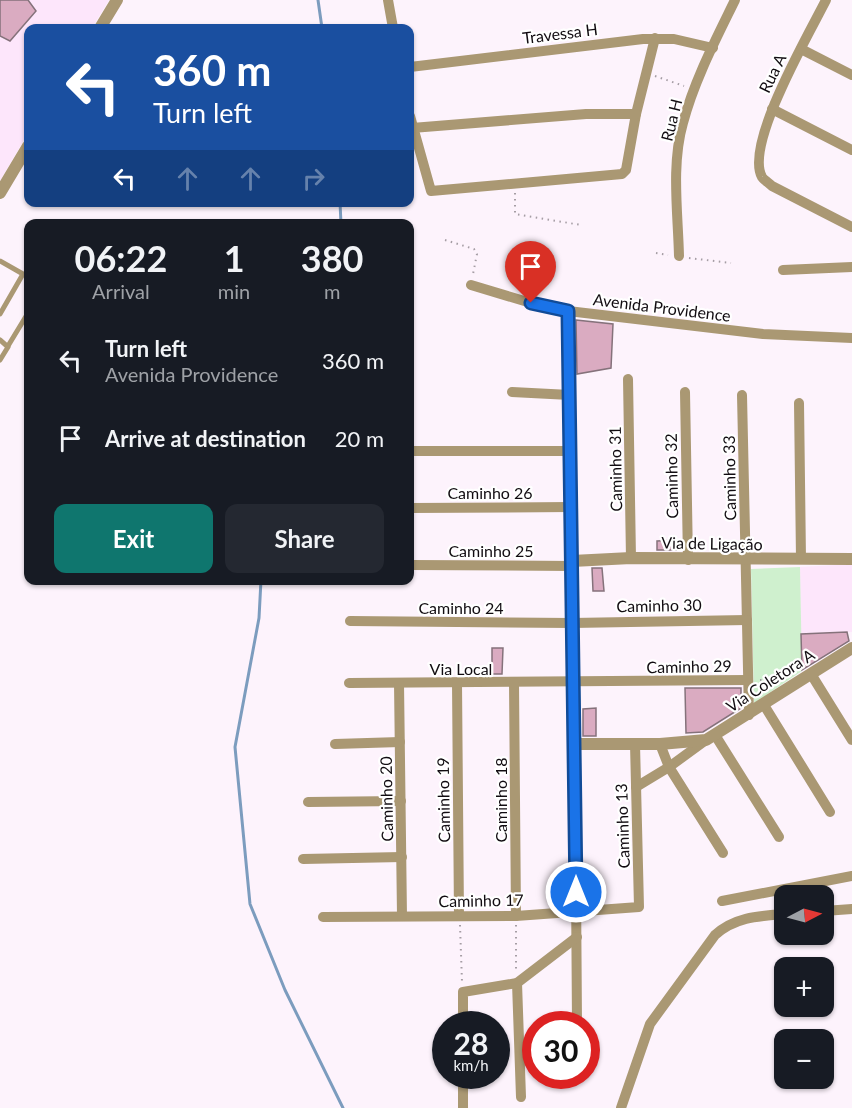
<!DOCTYPE html>
<meta charset="utf-8">
<style>
body{margin:0;font-family:Lato,sans-serif;background:#242831;color:#f1f3f6;height:100vh;display:flex;flex-direction:column;font-size:22px;white-space:nowrap}
*{box-sizing:border-box;margin:0}
p{font-size:20px;color:#9ea1a6}
.icon{flex:none;width:33px;height:33px;fill:none;stroke:currentColor;stroke-width:2;stroke-linecap:round;stroke-linejoin:round}
.map{position:relative;flex:1;overflow:hidden}
.details{position:absolute;left:24px;top:219px;width:390px;height:366px;display:flex;flex-direction:column;background:#171b24;border-radius:12px;box-shadow:0 2px 4px #0004}
.details>*{flex:none}
.hud{position:absolute;left:24px;top:24px;width:390px;height:183px;border-radius:12px;box-shadow:0 2px 4px #0004;background:#1a4fa0;color:#fff;overflow:hidden}
.needle{width:39px;rotate:84deg}
.fabs{position:absolute;left:774px;top:885px;display:grid;gap:12px}
.fabs a{display:grid;place-items:center;width:60px;height:60px;border-radius:12px;background:#171b24;box-shadow:0 2px 4px #0004;font-size:30px}
.speed{position:absolute;left:432px;top:1011px;display:flex;gap:12px;font-size:30px;font-weight:700;text-align:center}
.speed>*{display:grid;place-content:center;width:78px;height:78px;border-radius:50%;background:#171b24;box-shadow:0 2px 4px #0004;line-height:1}
.speed small{font-size:15px;font-weight:400}
.speed .limit{border:9px solid #d22;background:#fff;color:#111}
.pin{position:absolute;display:grid;place-items:center;width:51px;height:51px;color:#fff;margin:-62px -26px;border-radius:50% 50% 50% 0;rotate:-45deg;box-shadow:0 0 6px #0007}
.pin .icon{rotate:45deg}
.me{position:absolute;width:66px;margin:-33px;rotate:0deg;stroke-linejoin:round;filter:drop-shadow(0 0 4px #0008)}
.turn{display:flex;align-items:center;gap:21px;height:126px;padding:0 30px;font-size:27px}
.turn .icon{width:78px;height:78px;stroke-width:2.5}
.turn b{display:block;font-size:42px;line-height:51px}
.lanes{display:flex;align-items:center;height:57px;padding:0 30px;background:#0003;justify-content:center;gap:30px;direction:ltr}
.lanes .off{opacity:.35}
.eta{display:flex;justify-content:space-evenly;align-items:center;height:102px;text-align:center}
.eta b{font-size:36px;font-weight:700;line-height:42px}
.cta{display:flex;gap:12px;margin-top:auto;padding:12px 30px}
.cta a{flex:1;height:69px;border-radius:12px;background:#0f766e;color:#fff;font-size:24px;font-weight:700;line-height:69px;text-align:center}
.cta a+a{background:#242831;color:#f1f3f6}
ul{padding:0;list-style:none}
li{display:flex;align-items:center;gap:18px;height:78px;padding:0 30px}
li div{flex:1}
li b{display:block;font-size:22px}
li em{font-style:normal}
.map>svg:first-child{display:block}
.built{fill:#fde6fb}
.green{fill:#cff0ce}
.lines{fill:none;stroke-linecap:round;stroke-linejoin:round}
.stream{stroke:#7c9cbe;stroke-width:3}
.building{fill:#daabc1;stroke:#85727b;stroke-width:1.5}
.path{stroke:#a59da4;stroke-width:2;stroke-dasharray:1.5 4.5;stroke-linecap:butt}
.service{stroke:#aa9873;stroke-width:5}
.minor{stroke:#aa9873;stroke-width:10}
.tertiary{stroke:#aa9873;stroke-width:12}
.route-casing{stroke:#114b97;stroke-width:15}
.route{stroke:#1a73e8;stroke-width:10}
.labels{text-anchor:middle;dominant-baseline:central;stroke-width:4.5;stroke-linejoin:round;paint-order:stroke}
.street-label{font-size:16px;fill:#110c11;stroke:#fff}
</style>
<div class="map">
<svg width="852" height="1108" viewBox="0 0 852 1108">
<rect width="100%" height="100%" fill="#fdf3fc"/>
<g class="built">
<path d="M0,0h109l-17,28h-64v105l-28,48z"/>
<path d="M852,564v68l-51,2 -1,-67z"/>
</g>
<path class="green" d="M800,567l2,104 -48,32 -3,-134z"/>
<g class="lines">
<g class="stream">
<path d="M318,0l4,28"/>
<path d="M340,202l1,22"/>
<path d="M261,580l-2,38 -24,129 15,157 35,86 58,118"/>
</g>
</g>
<g class="building">
<path d="M0,0h28l8,11 -26,30 -10,-5z"/>
<path d="M576,320l37,4 -2,44 -34,6z"/>
<path d="M680,540v10h-23v-9z"/>
<path d="M592,568h10l2,23h-11z"/>
<path d="M847,632l2,9 -47,29 -1,-36z"/>
<path d="M492,648h11l-1,26h-10z"/>
<path d="M685,688h56v20l-38,24 -17,1z"/>
<path d="M596,708v28h-13v-27z"/>
</g>
<g class="lines">
<g class="path">
<path d="M655,76l29,10"/>
<path d="M515,193v21l66,11"/>
<path d="M445,240l29,9 3,5 -4,20"/>
<path d="M656,253l12,2"/>
<path d="M689,258l42,5"/>
<path d="M760,680l21,-1"/>
<path d="M460,925l2,57"/>
<path d="M516,925v45"/>
</g>
<g class="service">
<path d="M0,261l23,13 -23,40"/>
<path d="M0,340l8,7 -8,13"/>
<path d="M8,346l20,-33"/>
</g>
<g class="minor">
<path d="M388,0l5,28"/>
<path d="M826,0c-16,32 -82,145 -64,177 2,3 7,6 10,9l80,41"/>
<path d="M801,49l51,26"/>
<path d="M410,67l233,-28h31l39,9"/>
<path d="M772,109l80,41"/>
<path d="M410,116l21,75 191,-17 4,-4 10,-56 19,-76"/>
<path d="M412,128l174,-14h50"/>
<path d="M679,256c-1,-43 -8,-91 4,-133 11,-42 33,-84 52,-123"/>
<path d="M783,270l69,-3"/>
<path d="M471,285l60,18 37,8 195,23 89,4"/>
<path d="M568,311l4,250"/>
<path d="M628,379l3,179"/>
<path d="M512,392l58,3"/>
<path d="M685,392l3,168"/>
<path d="M742,395l7,320"/>
<path d="M799,403l2,156"/>
<path d="M410,451h160"/>
<path d="M410,508l161,-1"/>
<path d="M410,565l162,1"/>
<path d="M350,621l222,2 175,-3"/>
<path d="M811,674l41,66"/>
<path d="M349,683l399,-3"/>
<path d="M399,683l3,233"/>
<path d="M457,683l2,233"/>
<path d="M514,683l2,233"/>
<path d="M764,705l66,107"/>
<path d="M715,735l64,102"/>
<path d="M335,744l65,-2"/>
<path d="M575,744l2,280"/>
<path d="M660,744l9,23 54,86"/>
<path d="M636,787l33,-20 37,-27"/>
<path d="M308,802l93,-1"/>
<path d="M303,859l99,-2"/>
<path d="M722,901l130,-25"/>
<path d="M824,911l28,-2"/>
<path d="M323,917l193,-1 123,-9 -4,-163"/>
<path d="M517,983l4,114"/>
<path d="M463,1024v-32l54,-9 60,-46"/>
<path d="M463,1076v32"/>
<path d="M621,1108l29,-84 65,-89c20,-18 44,-19 69,-21"/>
</g>
<g class="tertiary">
<path d="M100,28l17,-28"/>
<path d="M0,193l28,-47"/>
<path d="M852,559l-221,-1 -59,3 3,183h85l46,-4 146,-92"/>
</g>
</g>
<g class="lines">
<g class="route-casing">
<path id="route" d="M531,303l37,8 8,581"/>
</g>
<use href="#route" class="route"/>
</g>
<g class="labels">
<g class="street-label">
<text transform="translate(560 33) rotate(-7)">Travessa H</text>
<text transform="translate(772 73) rotate(-64)">Rua A</text>
<text transform="translate(671 120) rotate(-76)">Rua H</text>
<text transform="translate(662 307) rotate(7)">Avenida Providence</text>
<text transform="translate(615 469) rotate(-91)">Caminho 31</text>
<text transform="translate(671 476) rotate(-91)">Caminho 32</text>
<text transform="translate(729 478) rotate(-91)">Caminho 33</text>
<text x="490" y="492">Caminho 26</text>
<text transform="translate(712 543) rotate(1)">Via de Ligação</text>
<text x="491" y="550">Caminho 25</text>
<text transform="translate(659 605) rotate(-1)">Caminho 30</text>
<text x="461" y="607">Caminho 24</text>
<text transform="translate(689 666) rotate(-1)">Caminho 29</text>
<text x="461" y="668">Via Local</text>
<text transform="translate(770 680) rotate(-33)">Via Coletora A</text>
<text transform="translate(386 799) rotate(-91)">Caminho 20</text>
<text transform="translate(443 800) rotate(-91)">Caminho 19</text>
<text transform="translate(500 800) rotate(-90)">Caminho 18</text>
<text transform="translate(622 826) rotate(-92)">Caminho 13</text>
<text transform="translate(481 900) rotate(-1)">Caminho 17</text>
</g>
</g>
</svg>
<div class="fabs">
<a><svg class="needle" viewBox="-14 -14 28 28"><path d="M0-13l5 13h-10z" fill="#e53935"/><path d="M0 13l5-13h-10z" fill="#9ea1a6"/></svg></a>
<a>+</a>
<a>−</a>
</div>
<div class="speed"><div>28<small>km/h</small></div><div class="limit">30</div></div>
<div class="pin" style="left:531px;top:303px;background:#d93025"><svg class="icon" aria-label="arrive" viewBox="0 0 24 24"><path d="M6 21V4h12l-3 4 3 4H6"/></svg></div>
<svg class="me" style="left:576px;top:892px" viewBox="-20 -20 40 40"><circle r="17" fill="#1a73e8" stroke="#fff" stroke-width="3"/><path d="M0-11L8 9 0 5-8 9z" fill="#fff"/></svg>
<div class="hud">
<div class="turn"><svg class="icon" aria-label="left" viewBox="0 0 24 24"><path d="M17 20v-9H6M10 6l-5 5 5 5"/></svg><div><b>360 m</b>Turn left</div></div>
<div class="lanes"><svg class="icon" aria-label="left" viewBox="0 0 24 24"><path d="M17 20v-9H6M10 6l-5 5 5 5"/></svg><svg class="icon off" aria-label="ahead" viewBox="0 0 24 24"><path d="M12 20V5M6 11l6-6 6 6"/></svg><svg class="icon off" aria-label="ahead" viewBox="0 0 24 24"><path d="M12 20V5M6 11l6-6 6 6"/></svg><svg class="icon off" aria-label="right" viewBox="0 0 24 24"><path d="M7 20v-9h11M14 6l5 5-5 5"/></svg></div>
</div>
<section class="details">
<div class="eta">
<div><b>06:22</b><p>Arrival</p></div>
<div><b>1</b><p>min</p></div>
<div><b>380</b><p>m</p></div>
</div>
<ul>
<li><svg class="icon" aria-label="left" viewBox="0 0 24 24"><path d="M17 20v-9H6M10 6l-5 5 5 5"/></svg><div><b>Turn left</b><p>Avenida Providence</p></div><em>360 m</em></li>
<li><svg class="icon" aria-label="arrive" viewBox="0 0 24 24"><path d="M6 21V4h12l-3 4 3 4H6"/></svg><div><b>Arrive at destination</b></div><em>20 m</em></li>
</ul>
<div class="cta"><a>Exit</a><a>Share</a></div>
</section>
</div>
